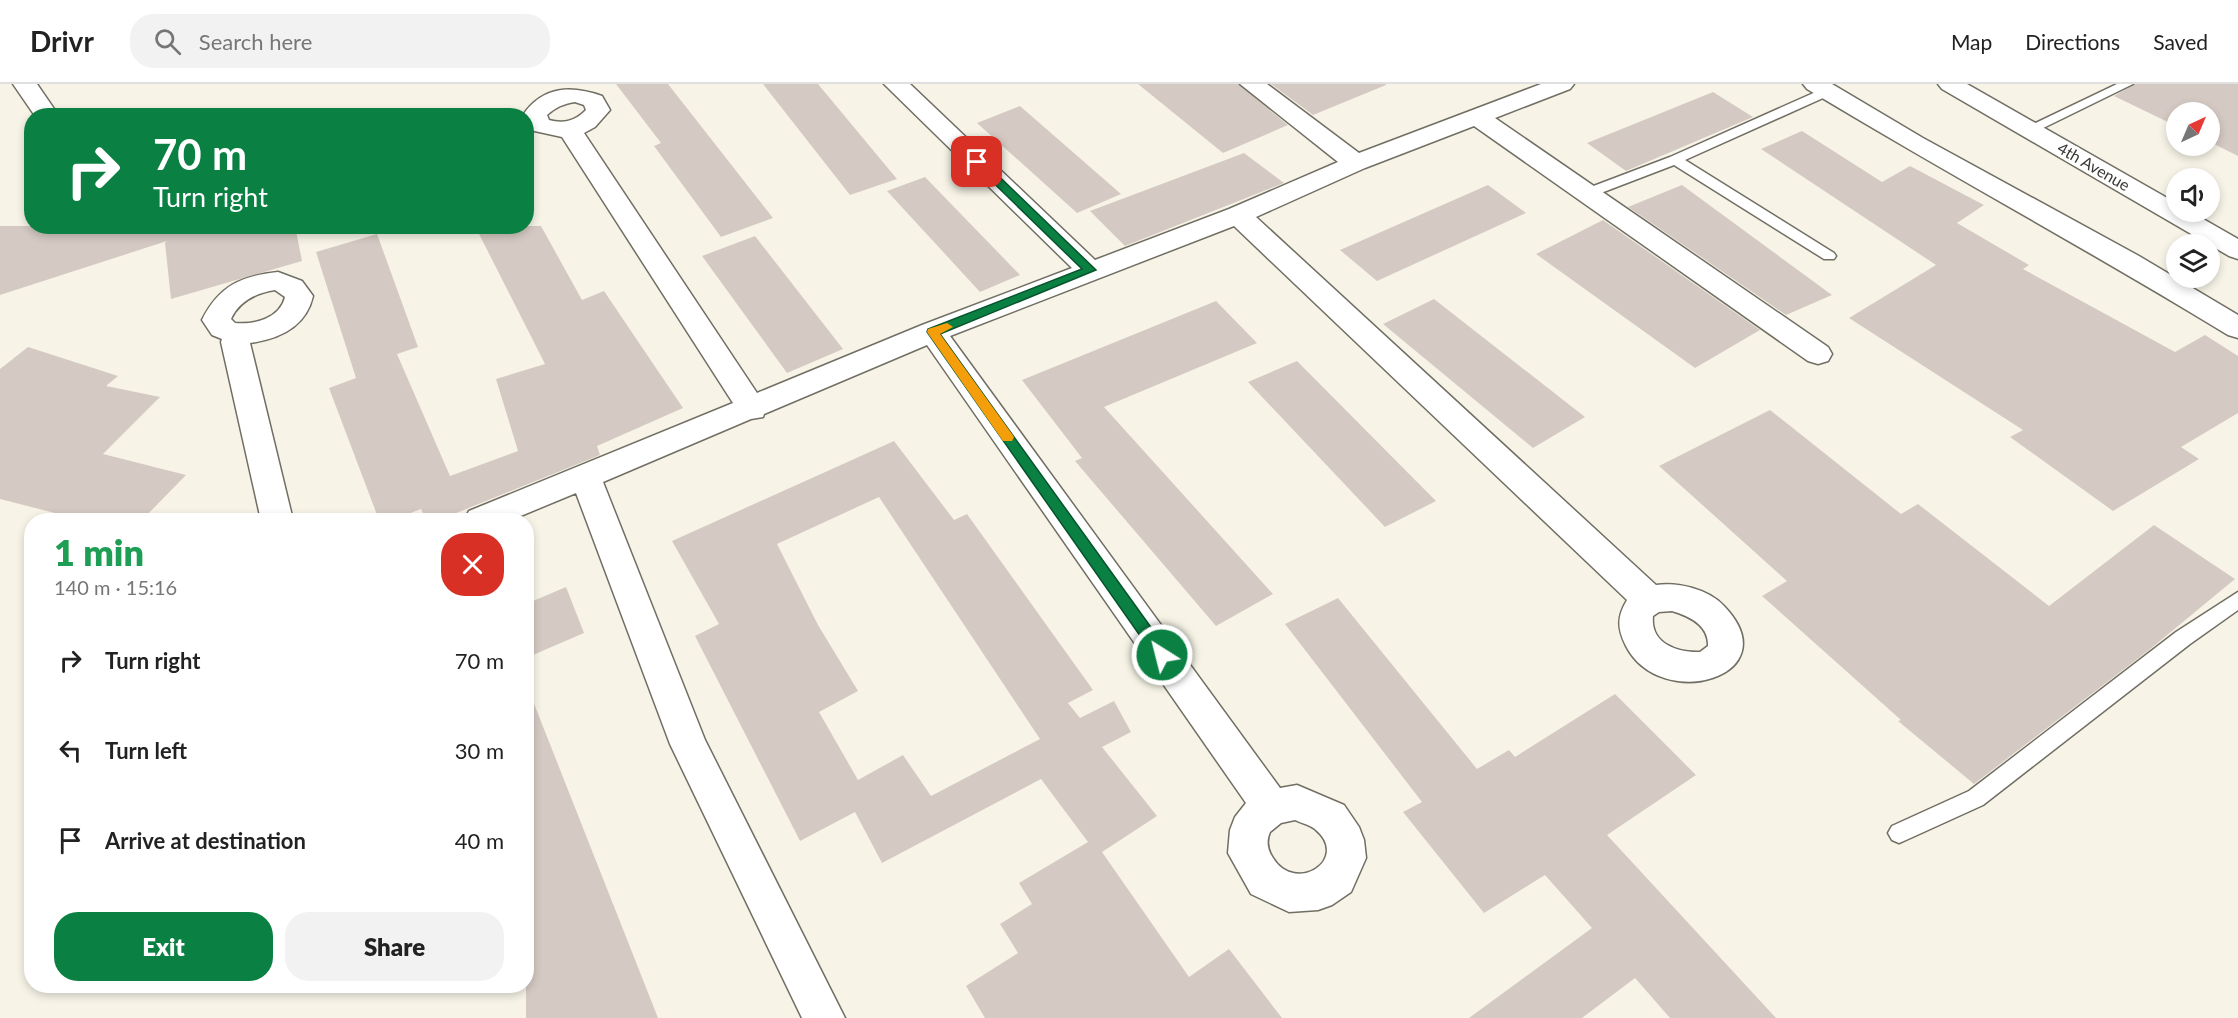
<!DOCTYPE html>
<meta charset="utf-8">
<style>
body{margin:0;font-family:Lato,sans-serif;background:#f2f2f2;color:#222;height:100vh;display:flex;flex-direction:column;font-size:22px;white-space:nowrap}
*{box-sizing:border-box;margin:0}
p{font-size:20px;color:#767676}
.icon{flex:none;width:33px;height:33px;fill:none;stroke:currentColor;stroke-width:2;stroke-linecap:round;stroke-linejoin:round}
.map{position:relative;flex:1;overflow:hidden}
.panel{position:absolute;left:24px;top:429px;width:510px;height:480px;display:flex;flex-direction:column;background:#fff;border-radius:24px;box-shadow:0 3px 9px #0003}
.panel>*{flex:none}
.guide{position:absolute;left:24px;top:24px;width:510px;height:126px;border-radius:24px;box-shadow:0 3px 9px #0003;background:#0b8043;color:#fff;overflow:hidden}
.needle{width:39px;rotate:44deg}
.tools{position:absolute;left:2166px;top:18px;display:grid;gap:12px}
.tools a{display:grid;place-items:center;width:54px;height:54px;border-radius:50%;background:#fff;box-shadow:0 3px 9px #0003;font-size:30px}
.pin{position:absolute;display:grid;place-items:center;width:51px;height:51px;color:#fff;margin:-26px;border-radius:12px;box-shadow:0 3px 9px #0006}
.me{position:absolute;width:66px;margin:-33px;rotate:324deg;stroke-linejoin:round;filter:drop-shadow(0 0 4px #0008)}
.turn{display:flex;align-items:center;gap:21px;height:126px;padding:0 30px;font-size:27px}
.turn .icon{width:78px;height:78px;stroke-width:2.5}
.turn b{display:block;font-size:42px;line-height:51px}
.round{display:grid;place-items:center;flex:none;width:63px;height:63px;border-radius:24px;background:#f2f2f2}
.headline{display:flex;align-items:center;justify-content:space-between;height:102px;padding:0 30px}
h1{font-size:36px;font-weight:800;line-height:45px;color:#1e9e55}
.action{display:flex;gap:12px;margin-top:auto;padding:12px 30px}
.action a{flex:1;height:69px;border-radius:24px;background:#0b8043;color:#fff;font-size:24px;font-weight:800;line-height:69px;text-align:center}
.action a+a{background:#f2f2f2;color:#222}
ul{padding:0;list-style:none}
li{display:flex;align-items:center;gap:18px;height:90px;padding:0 30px}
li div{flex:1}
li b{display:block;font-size:22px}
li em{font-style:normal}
header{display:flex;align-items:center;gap:36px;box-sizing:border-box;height:84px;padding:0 30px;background:#fff;border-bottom:2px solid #e0e0e0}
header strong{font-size:28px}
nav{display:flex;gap:33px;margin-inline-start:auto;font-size:21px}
.search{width:420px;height:54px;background:#f2f2f2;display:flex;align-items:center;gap:15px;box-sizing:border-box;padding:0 21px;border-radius:24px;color:#767676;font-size:22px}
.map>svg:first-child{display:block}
.building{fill:#d5cac3;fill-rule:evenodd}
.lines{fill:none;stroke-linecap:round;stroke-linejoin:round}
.lane-casing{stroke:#716e63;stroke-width:3}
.street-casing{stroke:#716e63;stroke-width:3}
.secondary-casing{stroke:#716e63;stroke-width:3}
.lane{fill:#fff;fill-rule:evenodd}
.street{fill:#fff;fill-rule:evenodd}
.secondary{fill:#fff;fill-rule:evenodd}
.route{fill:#0b8043;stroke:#07532c;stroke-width:1.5}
.slow{fill:#f59e0b}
.labels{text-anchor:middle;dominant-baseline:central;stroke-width:6;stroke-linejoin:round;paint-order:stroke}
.far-street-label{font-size:16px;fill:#3a3834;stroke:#fff}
</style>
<header>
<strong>Drivr</strong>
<div class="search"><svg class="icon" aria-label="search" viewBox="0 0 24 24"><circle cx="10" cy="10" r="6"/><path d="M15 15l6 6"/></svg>Search here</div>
<nav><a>Map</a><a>Directions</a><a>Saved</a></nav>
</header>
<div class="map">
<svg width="2238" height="934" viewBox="0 0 2238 934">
<rect width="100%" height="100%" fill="#f7f4e7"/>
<g class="building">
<path d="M616,0h52l105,134 -52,19 -67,-91 7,-3z"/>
<path d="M763,0h55l79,95 -47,16z"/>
<path d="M1138,0h100l50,41 -65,28z"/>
<path d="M1271,0h115v1l-73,30z"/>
<path d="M2135,0h103v72l-28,-14v-30h-34v14l-62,-30z"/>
<path d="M1713,8l40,25 -127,54 -39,-28z"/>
<path d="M1020,22l101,88 -44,19 -100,-90z"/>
<path d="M1802,47l80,51 28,-16 74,39 -27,18 72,42 -6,4 152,83 30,-17 33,21v57l-57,34 18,12 -86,52 -103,-74 13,-7 -174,-112 87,-53 -175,-116z"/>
<path d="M1244,69l40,30 -159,63 -35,-35z"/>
<path d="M925,93l95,98 -40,17 -93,-101z"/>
<path d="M1488,101l38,28 -149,68 -37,-31z"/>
<path d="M1682,101l150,110 -46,20 -158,-108z"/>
<path d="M1603,136l157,110 -65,38 -159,-114z"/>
<path d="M0,142h295l7,35 -131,38 -6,-56 2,-2 -167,54z"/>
<path d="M475,142h66l41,74 22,-9 79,117 -86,38 3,9 -161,65h-13l-5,-11 -29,11h-13l-50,-132 27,-10 -40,-126 61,-18 41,113 -21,7 53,122 68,-25 -22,-72 49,-15z"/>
<path d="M755,152l88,113 -56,24 -85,-117z"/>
<path d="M1434,215l151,118 -52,31 -150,-124z"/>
<path d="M1216,217l41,42 -153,64 169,187 -57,32 -141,-165 7,-3 -60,-78z"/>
<path d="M28,263l90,29 -12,10 54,11 -57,57 83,21 -44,45h-60l-82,-21v-130z"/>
<path d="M1297,277l139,140 -51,26 -137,-145z"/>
<path d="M1770,326l131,104 17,-10 131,102 105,-81 81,54 -86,71 -175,134 -76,-63 3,-1 -139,-124 25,-15 -128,-115z"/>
<path d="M894,357l60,79 13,-6 126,176 -25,13 12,15 34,-17 17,31 -29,15 55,69 -55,36 87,125 40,-28 53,69h-297l-19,-32 52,-33 -18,-29 32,-20 -13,-21 69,-41 -47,-63 -159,84 -27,-51 -55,29 -105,-205 24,-12 -47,-83zM879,413l161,242 -109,57 -28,-41 -45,25 -39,-68 39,-21 -40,-66 -41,-81z"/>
<path d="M566,503l18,46 -58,25v-54z"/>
<path d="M1338,514l139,171 32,-19 6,7 100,-63 81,81 -89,60 169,183h-106l-35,-40 -53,40h-113l123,-90 -47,-53 -61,38 -81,-101 19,-10 -137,-178z"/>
<path d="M526,607h3l129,327h-132z"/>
</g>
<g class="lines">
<g class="lane-casing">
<g id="lane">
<path d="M2117,0h16l-98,48h-10l-2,-3z"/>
<path d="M1827,3l5,1 1,3 -1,3 -147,66 149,93 2,3 -2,3h-10l-150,-94 -81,31h-10l-2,-3 2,-3 87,-33z"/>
<path d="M2238,508v18l-48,34 -207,161 -77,35 -7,3 -7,-3 -4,-7 4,-7 77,-35 207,-159z"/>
</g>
</g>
<g class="street-casing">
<g id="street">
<path d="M13,0h24l22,32h-24z"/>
<path d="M884,0h26l185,176 134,-51 109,-47 -98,-78h27l92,69 182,-69h33l-4,5 -75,29 333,229 4,7 -4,7 -10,3 -10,-3 -334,-235 -109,42 -109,49 400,368c22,-3 52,4 68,21 67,70 -63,108 -98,40 -9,-18 -9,-29 1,-46l-393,-374 -284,110 330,452 17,-3 47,20 15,22 5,13 2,18 -15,34 -19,13 -14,5 -29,2 -38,-18 -23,-41 2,-23 5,-13 11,-14 -319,-458 -163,69 -1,3 -12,2 -148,63 102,258 140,278h-43l-132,-274 -94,-251 -65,27h-47l5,-9 264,-108 -171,-266 -32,-7 -4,-6v-8l-3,-1c20,-29 48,-30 79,-19l8,14 -15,17 -11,6 173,260 165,-68 150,-57zM575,18l9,3 2,5c-11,11 -22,14 -37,10l-2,-5c9,-8 16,-11 28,-13zM1672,527c17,5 37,14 36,35l-8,6c-22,1 -50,-8 -47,-36l6,-4zM1295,736c6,3 16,5 21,10 34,29 -20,65 -43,28 -6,-9 -7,-17 -3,-26l11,-9z"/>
<path d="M1803,0h29l91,54 216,118 99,59v23l-10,-3c-139,-85 -282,-162 -421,-246z"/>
<path d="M278,188l24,9 11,15c-7,31 -34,43 -63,47l43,177h-32l-40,-178 1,-3 -10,-4 -10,-15c17,-34 39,-44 76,-48zM275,206l10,7c-5,21 -30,28 -50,26l-4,-4c8,-18 25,-26 44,-29z"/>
</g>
</g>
<g class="secondary-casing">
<path id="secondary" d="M1938,0h29l209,119v9h15l47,27v20l-9,-3 -287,-167z"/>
</g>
<use href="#lane" class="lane"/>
<use href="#street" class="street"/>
<use href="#secondary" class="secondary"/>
</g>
<path class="route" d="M977,74l4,1 115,111 -156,64 228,317 2,4 -2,5h-11l-230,-328 1,-3 154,-60 -108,-105v-5z"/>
<path class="slow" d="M947,239l6,4 -13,7 72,100 2,3 -2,4h-9l-76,-109 1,-3z"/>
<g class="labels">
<g class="far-street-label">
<text transform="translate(2094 82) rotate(30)">4th Avenue</text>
</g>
</g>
</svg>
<div class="tools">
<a><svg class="needle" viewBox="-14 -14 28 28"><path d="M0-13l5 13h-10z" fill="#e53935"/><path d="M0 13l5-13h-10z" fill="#767676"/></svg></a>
<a><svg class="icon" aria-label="sound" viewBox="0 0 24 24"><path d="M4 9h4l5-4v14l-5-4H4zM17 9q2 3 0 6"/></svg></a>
<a><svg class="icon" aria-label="layers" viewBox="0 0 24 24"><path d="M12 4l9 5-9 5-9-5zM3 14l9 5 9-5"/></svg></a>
</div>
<div class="pin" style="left:977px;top:78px;background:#d93025"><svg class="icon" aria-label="arrive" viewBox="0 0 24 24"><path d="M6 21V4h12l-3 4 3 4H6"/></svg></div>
<svg class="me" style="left:1162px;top:571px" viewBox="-20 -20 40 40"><circle r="17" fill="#0b8043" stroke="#fff" stroke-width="3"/><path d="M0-11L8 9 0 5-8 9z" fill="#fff"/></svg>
<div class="guide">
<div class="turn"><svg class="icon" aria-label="right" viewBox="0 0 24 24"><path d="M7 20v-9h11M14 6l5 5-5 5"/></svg><div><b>70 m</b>Turn right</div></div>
</div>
<section class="panel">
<div class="headline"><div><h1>1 min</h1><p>140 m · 15:16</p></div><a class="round" style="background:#d93025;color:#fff"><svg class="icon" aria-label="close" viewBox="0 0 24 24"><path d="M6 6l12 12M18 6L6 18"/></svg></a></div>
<ul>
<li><svg class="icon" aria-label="right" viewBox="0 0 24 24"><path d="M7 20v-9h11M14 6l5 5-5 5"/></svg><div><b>Turn right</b></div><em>70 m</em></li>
<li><svg class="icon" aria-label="left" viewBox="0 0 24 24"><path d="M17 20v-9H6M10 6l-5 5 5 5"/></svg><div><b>Turn left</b></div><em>30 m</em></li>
<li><svg class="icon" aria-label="arrive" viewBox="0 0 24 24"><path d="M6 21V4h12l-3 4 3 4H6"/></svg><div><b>Arrive at destination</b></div><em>40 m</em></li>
</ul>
<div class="action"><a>Exit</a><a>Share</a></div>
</section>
</div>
